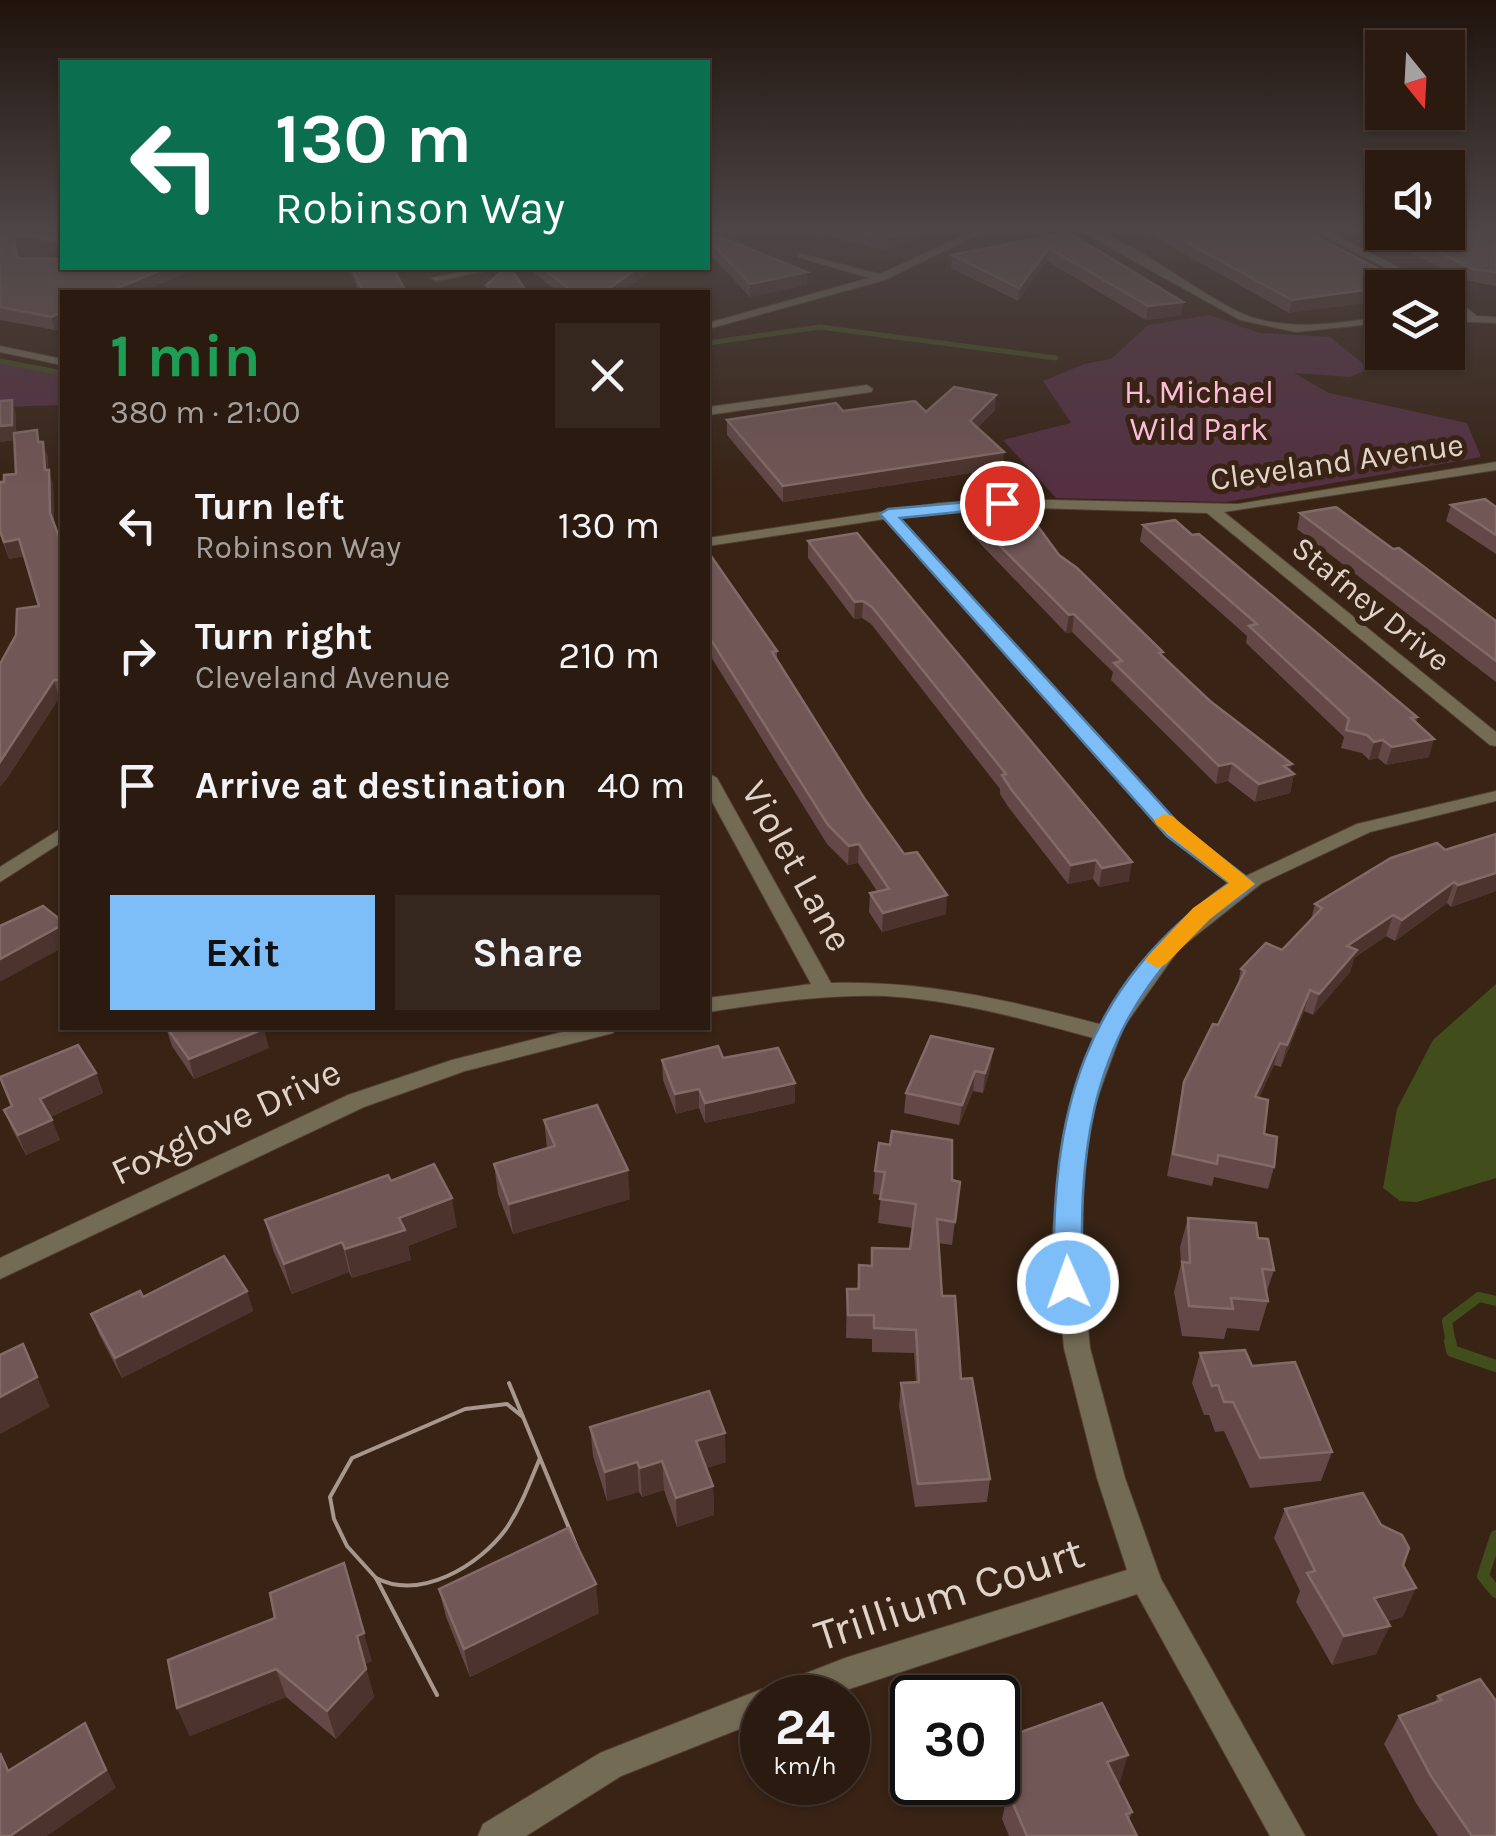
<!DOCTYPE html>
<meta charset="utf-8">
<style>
body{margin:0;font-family:Karla,sans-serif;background:#36271e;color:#f1f3f6;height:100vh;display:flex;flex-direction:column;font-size:38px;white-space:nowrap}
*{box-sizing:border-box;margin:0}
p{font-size:32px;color:#a5a19f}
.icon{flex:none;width:55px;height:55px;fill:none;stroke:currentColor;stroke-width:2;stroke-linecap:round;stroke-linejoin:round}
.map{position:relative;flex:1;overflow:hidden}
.sheet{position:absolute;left:60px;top:290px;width:650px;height:740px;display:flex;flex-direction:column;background:#2a1a10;border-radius:0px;box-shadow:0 2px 8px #0004,0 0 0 2px #463830}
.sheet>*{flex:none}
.guide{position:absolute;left:60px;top:60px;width:650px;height:210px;border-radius:0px;box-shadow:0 2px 8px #0004,0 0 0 2px #463830;background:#0b6e4f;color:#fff;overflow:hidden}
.needle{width:65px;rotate:162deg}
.controls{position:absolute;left:1365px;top:30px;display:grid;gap:20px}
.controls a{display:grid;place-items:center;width:100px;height:100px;border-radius:0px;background:#2a1a10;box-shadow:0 2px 8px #0004,0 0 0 2px #463830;font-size:50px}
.speed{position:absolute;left:740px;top:1675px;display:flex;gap:20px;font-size:50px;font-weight:700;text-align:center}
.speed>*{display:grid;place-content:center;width:130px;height:130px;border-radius:50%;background:#2a1a10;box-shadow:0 2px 8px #0004,0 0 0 2px #463830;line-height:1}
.speed small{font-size:25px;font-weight:400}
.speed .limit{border:5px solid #111;border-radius:15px;background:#fff;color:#111}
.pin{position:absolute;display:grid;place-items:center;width:85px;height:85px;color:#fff;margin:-42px;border:5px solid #fff;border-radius:50%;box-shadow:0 2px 10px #0007}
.me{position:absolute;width:110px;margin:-55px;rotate:358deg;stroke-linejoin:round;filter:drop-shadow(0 0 8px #0008)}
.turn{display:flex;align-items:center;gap:35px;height:210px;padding:0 50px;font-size:45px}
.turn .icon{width:130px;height:130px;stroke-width:2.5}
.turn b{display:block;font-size:70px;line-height:85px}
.round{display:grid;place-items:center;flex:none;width:105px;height:105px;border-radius:0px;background:#36271e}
.summary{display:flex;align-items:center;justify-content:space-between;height:170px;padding:0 50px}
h1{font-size:60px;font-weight:700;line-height:75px;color:#1e9e55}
.primary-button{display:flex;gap:20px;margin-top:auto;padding:20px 50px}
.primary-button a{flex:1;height:115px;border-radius:0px;background:#7dbef9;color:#111;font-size:40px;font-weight:700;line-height:115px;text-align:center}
.primary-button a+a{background:#36271e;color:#f1f3f6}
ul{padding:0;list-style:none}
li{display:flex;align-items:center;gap:30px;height:130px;padding:0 50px}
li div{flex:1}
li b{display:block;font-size:38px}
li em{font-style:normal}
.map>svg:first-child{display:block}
.green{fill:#543042}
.water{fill:#414e1b}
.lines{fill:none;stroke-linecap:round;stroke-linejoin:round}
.stream-far2{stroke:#414e1b;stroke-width:5}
.stream-far1{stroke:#414e1b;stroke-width:10}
.stream{stroke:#414e1b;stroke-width:12}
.street-casing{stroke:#533f32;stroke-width:2}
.street{fill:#746b55;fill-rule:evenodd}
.tram{stroke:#a8978c;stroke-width:4}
.wall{fill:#634847}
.shaded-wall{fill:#4c332d}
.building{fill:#715755;stroke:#826b67;stroke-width:2.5}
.route{fill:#7dbef9;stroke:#517ca2;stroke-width:2.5}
.slow{fill:#f59e0b}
.labels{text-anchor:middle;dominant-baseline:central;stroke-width:10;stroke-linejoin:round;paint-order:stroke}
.far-park-label{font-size:32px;fill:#fcbbdb;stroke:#382315}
.far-street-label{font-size:32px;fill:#e1d3c9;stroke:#382315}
.street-label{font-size:38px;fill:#e1d3c9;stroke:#382315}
.near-street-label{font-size:45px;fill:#e1d3c9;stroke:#382315}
</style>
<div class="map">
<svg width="1496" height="1836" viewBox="0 0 1496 1836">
<rect width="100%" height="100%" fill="#382315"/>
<g class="green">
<path d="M1210,315l49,18 71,4 40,32 -20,8 -56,-4 35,20 138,30 14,34 -255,45 -170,-4 -53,-58 68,-17 -28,-42 41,-17 27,-5 37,-34z"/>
<path d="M0,359l62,16v30l-62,2z"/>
</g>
<path class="water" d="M1496,984v194l-79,24 -17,-1 -17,-13 14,-79 36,-69z"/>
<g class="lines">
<g class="stream-far2">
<path d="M708,343l112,-16 236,31"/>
<path d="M0,361l62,12"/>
</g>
<path class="stream-far1" d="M1451,1344l-4,-23 32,-24 17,4"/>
<g class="stream">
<path d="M1450,1341l2,10 44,15"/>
<path d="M1496,1536l-13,40 13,16"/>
</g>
<g class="street-casing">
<g id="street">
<path d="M0,230l62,6v6l-62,-8z"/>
<path d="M975,230h12l-102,50 -177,49v-6l161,-45 -71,-21v-4l82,21z"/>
<path d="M1078,230c43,-3 125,70 173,87 43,14 87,6 131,0v6l-86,9 -56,-12z"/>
<path d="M1314,230h12l112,58h-14z"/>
<path d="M480,268h21l-65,13 -5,-3z"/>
<path d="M1448,293l29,23 19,1v6l-48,-2v-6h15l-15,-14z"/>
<path d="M0,346l62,13v6l-62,-13z"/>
<path d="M867,385l6,4 -2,3 -163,23v-8z"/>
<path d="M1496,462v8l-272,42 272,220v14l-6,-1 -283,-232 -206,-6 -102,10 283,311 64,48 111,-52 139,-33v10l-126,31 -108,51 -83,66 -56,79 -34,93 -11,108 12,119 35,130 36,101 144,257h-35l-133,-242 -315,104h-60v22l-141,56 -95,60h-48l5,-12 117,-71 162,-64 7,3 2,-5 74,-29 282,-88 -30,-92 -33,-130 -11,-119 13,-108 31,-82c-70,-19 -139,-39 -212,-43 -60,-2 -118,7 -177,16v-14l103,-14 -103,-190v-21l9,5 114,205c95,-3 181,18 272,42l62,-85 69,-54 -66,-50 -283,-317 -177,27v-8l232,-35 61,-4 237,5z"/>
<path d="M62,828v14l-62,40v-15z"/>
<path d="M578,1028h38l-3,5 -148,38 -101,36 -364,172v-21l348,-163 104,-35z"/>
</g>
</g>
<use href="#street" class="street"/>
<g class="tram">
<path d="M509,1383l69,167"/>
<path d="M376,1578c44,23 103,-12 130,-49 15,-22 24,-47 34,-71"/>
<path d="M437,1695l-61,-117 -29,-32 -13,-27 -4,-22 22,-39 113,-49 42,-5 16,13"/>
</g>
</g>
<g class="wall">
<path d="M801,230h123l-37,21z"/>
<path d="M1135,230h168l93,48 -107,35 -140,-79z"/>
<path d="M1363,230h19v2h66l48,-2v56l-27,-5z"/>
<path d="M708,232l99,40v13l-57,12 -42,-45z"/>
<path d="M1068,232l115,70 -2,13 -35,5 -99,-59 -29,40 -67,-33 1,-13z"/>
<path d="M0,236l18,14 1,8 43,10h124l1,4 -46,20h-79v35l-7,3 -55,-10z"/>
<path d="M333,268h61l12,24h-47l-8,-19z"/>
<path d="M533,268h122l-33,24h-64l-25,-20z"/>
<path d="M0,401l16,14v18l21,-3 3,12 8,15v13l5,15 1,39 8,21v153h-3l-53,82 33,-174 -15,-50 -15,3 -9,-25v-52h4l12,-8 -1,-34 -15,2z"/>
<path d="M995,410l-18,18 26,40 -220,34 -56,-67v-15l116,-9 83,1z"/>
<path d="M1451,505l45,2v47l-50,-33z"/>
<path d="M1300,513l93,36 103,72v61l-199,-153z"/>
<path d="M973,519l86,36 151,146 84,73 -4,19 -35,9 -27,-21 -12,3 -105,-104 2,-8 -41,-40 -6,1 -94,-98z"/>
<path d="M1143,525l274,192 -1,6 13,34 -43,8 -8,-7 -9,2 -7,-7 -21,-5 3,-11 -98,-94 1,-7 -107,-95z"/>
<path d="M857,533l272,348 -30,6 -6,-8 -25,5 -59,-76 -9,-14v-5l-129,-165 -9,-6 -8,1 -46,-61v-17z"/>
<path d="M708,557l69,94v8l87,139 82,116 -64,18 -13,-20 1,-19 7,-2 -19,-28 -10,2 -21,-21 -119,-192z"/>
<path d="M1496,834v57l-45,16 -4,-4 -52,38 -9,-5 -32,22 -4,14 -37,43 -9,-4 -23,56 -7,-2 -15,33 5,36 10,33 -6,22 -54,-12 -2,9 -45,-10 17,-94 34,-57 19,-37 4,-19 41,-19 29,-31 4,-15 130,-54z"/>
<path d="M166,1028l103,20 -75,31 -22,-33z"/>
<path d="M993,1049l-3,20 -7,24 -10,-2 -14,34 -55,-12 2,-20z"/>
<path d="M723,1058l72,25v20l-90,20 -6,-15 -23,6 -13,-34 -1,-20z"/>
<path d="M96,1073l7,20 -53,24 10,23 -34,15 -14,-26 -8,-19z"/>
<path d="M544,1120l86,79 -117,35 -15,-40 -4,-30 53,-15z"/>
<path d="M875,1171l85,11 -8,63 -14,-2 4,53 19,83 29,100 -3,23 -72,5 -16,-101 2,-23 15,-1 -2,-29 -42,-1v-13l-26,-1 1,-49h10l2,-24h12l1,-17 38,1 3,-21 -35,-5 3,-28 -8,-1z"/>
<path d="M391,1181l66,46 -49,19 3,14 -59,18 -3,-6 -57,22 -19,-44 -8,-30z"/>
<path d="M1188,1218l70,20 16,32 -8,24 2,7 -9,30 -32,-3 -3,11 -42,-3 -8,-44 7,-28 -1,-17z"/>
<path d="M247,1291l6,20 -131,67 -23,-44 -8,-20 52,-17z"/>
<path d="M1200,1353l52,13 80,86 -11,29 -71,7 -26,-57 -9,1 -6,-17h-5l-12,-32z"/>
<path d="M590,1427l136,35 -20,6 7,18 1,29 -37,12 -13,-37 -22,7 -3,-5 -32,9 -14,-45z"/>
<path d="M1285,1509l118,56v52l-16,4 -11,33 -44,11 -36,-63 4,-11 -26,-53z"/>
<path d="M439,1589l160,24 -129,64 -24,-60z"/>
<path d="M168,1660l204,1 -7,3 9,33 -38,42 -50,-42 -96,39 -13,-28z"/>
<path d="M1438,1696l58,5v135h-58l-22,-33 -32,-59 15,-28 36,-14z"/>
<path d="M999,1740l121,42 -3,1 15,29 -3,8 8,16h-128l-7,-17 5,-22 -9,-21v-26z"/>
</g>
<g class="shaded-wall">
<path d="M903,230h21l-37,21 1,-13z"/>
<path d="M1049,248l-2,13 -29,40 1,-13z"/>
<path d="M166,268h20l1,4 -46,20h-33z"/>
<path d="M638,268h17l-33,24h-18z"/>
<path d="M807,272v13l-57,12v-13z"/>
<path d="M1382,288v13l-93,12 3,-13z"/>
<path d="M1183,302l-2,13 -35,5 2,-14z"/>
<path d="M62,312v15l-7,3 -4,-13z"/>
<path d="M996,395l-1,15 -27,26 2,-15z"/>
<path d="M12,400l4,15v25l-16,2v-16z"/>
<path d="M43,442l5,15 1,29 -4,-16z"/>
<path d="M1004,452l-1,16 -220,34v-16z"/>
<path d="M49,470l4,15 1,44 -4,-16z"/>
<path d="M19,539l5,17 -15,3 -5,-17z"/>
<path d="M863,601l-1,17 -8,1 1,-17z"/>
<path d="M1074,614l-2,18 -6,1 3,-18z"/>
<path d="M54,680l5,18 -53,82 -6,7v-25z"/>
<path d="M1434,739l-5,18 -43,8 6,-18z"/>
<path d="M1383,740l-5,18 -9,2 5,-18z"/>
<path d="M1232,763l-4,18 -12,3 3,-18z"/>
<path d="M1292,764l-2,11 4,-1 -4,19 -35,9 4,-18 25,-18z"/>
<path d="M859,844l-1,19 -10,2 1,-19z"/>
<path d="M1096,860l-3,19 -25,5 3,-19z"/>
<path d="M1132,862l-3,19 -30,6 3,-19z"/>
<path d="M1496,873v18l-45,16 7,-22z"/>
<path d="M1454,882l-7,21 -52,38 7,-21z"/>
<path d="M947,895l-1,19 -64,18 1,-19z"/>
<path d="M1393,915l-7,21 -32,22 -4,14 -37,43 6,-21 28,-48z"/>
<path d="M62,925v23l-62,34v-23z"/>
<path d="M1310,990l-6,21 -23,56 6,-22z"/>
<path d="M264,1029l5,19 -75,31 -5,-20z"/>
<path d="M1280,1043l-6,22 -25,54 6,-22z"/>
<path d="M993,1049l-3,20 -7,24 2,-20z"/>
<path d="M975,1071l-2,20 -14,34 3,-20z"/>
<path d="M96,1073l7,20 -56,25 -7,-19z"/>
<path d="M795,1083v20l-90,20v-20z"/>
<path d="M699,1089v19l-23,6 -1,-20z"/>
<path d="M52,1120l8,20 -34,15 -8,-20z"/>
<path d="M628,1170l2,29 -117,35 -4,-30z"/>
<path d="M452,1198l5,29 -49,19 3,14 -59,18 -7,-29 54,-31z"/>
<path d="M342,1242l7,30 -57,22 -8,-30z"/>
<path d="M247,1291l6,20 -131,67 -7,-20z"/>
<path d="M36,1374l14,33 -50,27v-37z"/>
<path d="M725,1433l1,29 -29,9 -1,-30z"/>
<path d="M662,1461l2,29 -22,7 -2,-29z"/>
<path d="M637,1462l2,30 -32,9 -2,-29z"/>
<path d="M713,1486l1,29 -37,12 -1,-29z"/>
<path d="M596,1584l3,29 -129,64 -6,-28z"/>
<path d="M1416,1588l-13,29 -42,9 13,-28z"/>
<path d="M1390,1626l-14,28 -44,11 12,-29z"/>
<path d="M364,1633l8,28 -7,3 9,33 -38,42 -9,-28 30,-75z"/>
<path d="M276,1669l10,28 -96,39 -13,-28z"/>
<path d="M85,1723l31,65 -69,48h-37z"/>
<path d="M1128,1755l-8,27 -21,7 8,-27z"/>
</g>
<g class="building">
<path d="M851,230h52l-15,8z"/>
<path d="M1164,230h139l93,48 -4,1 10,6 -110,15z"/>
<path d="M1448,230h48v42l-23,-3 -76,-37h51z"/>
<path d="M708,232l99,40 -57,12 -42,-45z"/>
<path d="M1068,232l115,70 -35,4 -99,-58 -30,40 -67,-33z"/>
<path d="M0,236l14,2 3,20 45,1v9h104l-58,24h-46v20l-11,5 -51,-10z"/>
<path d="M352,268h41l13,24h-43z"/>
<path d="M506,268h4l17,24h-36l-5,-7z"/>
<path d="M542,268h96l-34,24h-31z"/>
<path d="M954,387l42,8 -26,26 34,31 -221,34 -56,-66 109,-17 7,8 72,-10 11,11z"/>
<path d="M12,400v25l-12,1v-25z"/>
<path d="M37,430l1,12h5l2,28h4l1,43 12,32v135h-8l-54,82v-98l16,-29 1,-26 22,-3 -20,-67 -15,3 -4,-11v-49h4v-7l12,-1 -2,-41z"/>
<path d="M1485,499l11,8v28l-45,-30z"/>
<path d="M1336,507l57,42 6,-1 97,73v40l-196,-148z"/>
<path d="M1031,517l28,38 18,13 86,84 -4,1 51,48 82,63 -8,2 10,8 -35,10 -27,-21 -13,3 -105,-103 8,-2 -48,-47 -5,1 -96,-96z"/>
<path d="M1175,520l17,15 7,-1 218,183 -6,1 23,21 -42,8 -9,-7 -9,2 -7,-7 -21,-5 3,-11 -100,-93 8,-2 -114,-99z"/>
<path d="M857,533l275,329 -30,6 -6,-8 -25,5 -60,-76 -9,-14 4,-1 -134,-167 -9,-6 -8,1 -47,-61z"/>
<path d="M711,556l66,95 -5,1 92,146 40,56 13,-2 30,43 -64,18 -13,-20 19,-4 -30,-45 -10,2 -21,-21 -120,-190v-78z"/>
<path d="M1496,834v39l-38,12 -4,-3 -52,38 -9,-5 -46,31 10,4 -38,44 -9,-4 -23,55 -7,-2 -25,54 13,3 -4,34 13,3 -3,30 -56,-12 -1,9 -44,-10 11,-72 29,-58 5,1 27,-54 -4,-2 25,-26 16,7 40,-42 -7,-4 76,-46 46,-15 8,7z"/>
<path d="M43,906l19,15v4l-62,34v-33z"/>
<path d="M167,1028h96l1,1 -75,30z"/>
<path d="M931,1036l62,13 -8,24 -10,-2 -13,34 -56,-12z"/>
<path d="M78,1045l18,28 -56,26 12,21 -34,15 -14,-25 8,-4 -12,-29z"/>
<path d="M718,1046l5,12 55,-10 17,35 -90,20 -6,-14 -24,5 -13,-34z"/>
<path d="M597,1105l31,65 -119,34 -15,-40 61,-18 -11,-26z"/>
<path d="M892,1131l60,9v40l8,2 -5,40 -18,-3 5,77h13l6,83 11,-1 18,101 -72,5 -17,-101 18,-1 -3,-52 -42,-2v-13h-26l-1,-26h12v-24l13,1v-18l38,1 6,-45 -36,-5 5,-27 -10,-1 4,-28 11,2z"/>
<path d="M434,1164l18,34 -53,20 6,12 -60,19 -3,-7 -58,22 -19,-44 123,-45 3,6z"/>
<path d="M1188,1218l68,5 2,15 10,1 6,31 -12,-1 6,32 -37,-3 2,11 -44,-3 -7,-44 8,1z"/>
<path d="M224,1256l23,35 -132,67 -24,-44 49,-23 3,6z"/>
<path d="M23,1344l14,33 -37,20v-42z"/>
<path d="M1245,1350l7,16 43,-4 37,90 -72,6 -27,-56h-9l-6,-17 -6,1 -12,-33z"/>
<path d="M709,1391l16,42 -29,8 17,45 -37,12 -14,-37 -22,7 -3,-6 -32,10 -15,-45z"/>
<path d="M1363,1493l18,32 21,10 7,13 -6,17 13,23 -42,10 16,28 -46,10 -37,-63 8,-2 -30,-62z"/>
<path d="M568,1528l28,56 -132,65 -25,-60z"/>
<path d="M344,1563l20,70 -7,3 9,33 -39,42 -51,-42 -99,39 -9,-48 107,-42 -5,-25z"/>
<path d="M1480,1679l16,22v135h-24l-41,-60 -32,-60 43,-16 -4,-4z"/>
<path d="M1102,1703l26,52 -21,7 25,50 -6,2 11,22h-110l-19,-44 12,-4 -21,-48z"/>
<path d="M85,1723l21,47 -96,66h-10v-83l8,18z"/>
</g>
<linearGradient id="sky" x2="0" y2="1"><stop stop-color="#1f130c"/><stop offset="0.47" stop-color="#4d4546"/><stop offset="1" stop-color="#4d4546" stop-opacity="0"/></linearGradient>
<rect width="1496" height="487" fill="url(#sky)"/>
<path class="route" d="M1002,499l5,1v7l-107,11 282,309 73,57c-11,13 -29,21 -42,32 -14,11 -27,25 -39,38 -86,96 -96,207 -91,329l-4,8 -11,4 -10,-4 -4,-8c-4,-171 29,-297 175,-400l-62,-47 -287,-322 8,-5z"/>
<path class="slow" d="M1164,814l8,2 83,68 -45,35 -45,46 -8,3 -12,-8 4,-5 44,-47 36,-25 -72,-58 -3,-5z"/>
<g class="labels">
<g class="far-park-label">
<text x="1199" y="392">H. Michael<tspan x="1199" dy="37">Wild Park</tspan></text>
</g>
<g class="far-street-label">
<text transform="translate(1337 462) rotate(-8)">Cleveland Avenue</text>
<text transform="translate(1371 604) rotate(39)">Stafney Drive</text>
</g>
<g class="street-label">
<text transform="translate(797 866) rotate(61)">Violet Lane</text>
<text transform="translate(226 1122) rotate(-25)">Foxglove Drive</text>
</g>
<g class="near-street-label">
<text transform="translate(949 1594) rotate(-18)">Trillium Court</text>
</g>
</g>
</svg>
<div class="controls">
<a><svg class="needle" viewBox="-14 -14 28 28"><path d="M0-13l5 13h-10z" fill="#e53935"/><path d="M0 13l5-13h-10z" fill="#a5a19f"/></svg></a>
<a><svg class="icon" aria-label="sound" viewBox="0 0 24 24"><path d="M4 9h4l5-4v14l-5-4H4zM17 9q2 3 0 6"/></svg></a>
<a><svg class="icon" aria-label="layers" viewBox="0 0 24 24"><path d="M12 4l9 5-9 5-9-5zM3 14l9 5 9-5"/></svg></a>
</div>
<div class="speed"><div>24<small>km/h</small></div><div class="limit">30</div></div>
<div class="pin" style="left:1002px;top:503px;background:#d93025"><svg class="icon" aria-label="arrive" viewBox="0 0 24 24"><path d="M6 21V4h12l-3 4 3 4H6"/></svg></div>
<svg class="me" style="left:1068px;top:1283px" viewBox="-20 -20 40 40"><circle r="17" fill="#7dbef9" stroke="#fff" stroke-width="3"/><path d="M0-11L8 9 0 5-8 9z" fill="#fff"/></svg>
<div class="guide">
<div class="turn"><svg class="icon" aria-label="left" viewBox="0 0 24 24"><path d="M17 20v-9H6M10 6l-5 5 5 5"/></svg><div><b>130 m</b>Robinson Way</div></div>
</div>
<section class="sheet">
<div class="summary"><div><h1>1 min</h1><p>380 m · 21:00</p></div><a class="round"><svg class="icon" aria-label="close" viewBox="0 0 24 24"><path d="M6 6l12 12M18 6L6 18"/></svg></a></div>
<ul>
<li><svg class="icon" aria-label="left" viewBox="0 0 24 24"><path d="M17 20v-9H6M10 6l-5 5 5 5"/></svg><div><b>Turn left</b><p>Robinson Way</p></div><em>130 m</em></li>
<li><svg class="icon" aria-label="right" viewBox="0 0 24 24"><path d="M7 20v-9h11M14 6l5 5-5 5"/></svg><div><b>Turn right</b><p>Cleveland Avenue</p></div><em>210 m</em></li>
<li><svg class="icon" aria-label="arrive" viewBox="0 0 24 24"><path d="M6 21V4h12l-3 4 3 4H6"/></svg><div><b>Arrive at destination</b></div><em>40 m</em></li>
</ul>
<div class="primary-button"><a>Exit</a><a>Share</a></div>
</section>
</div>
